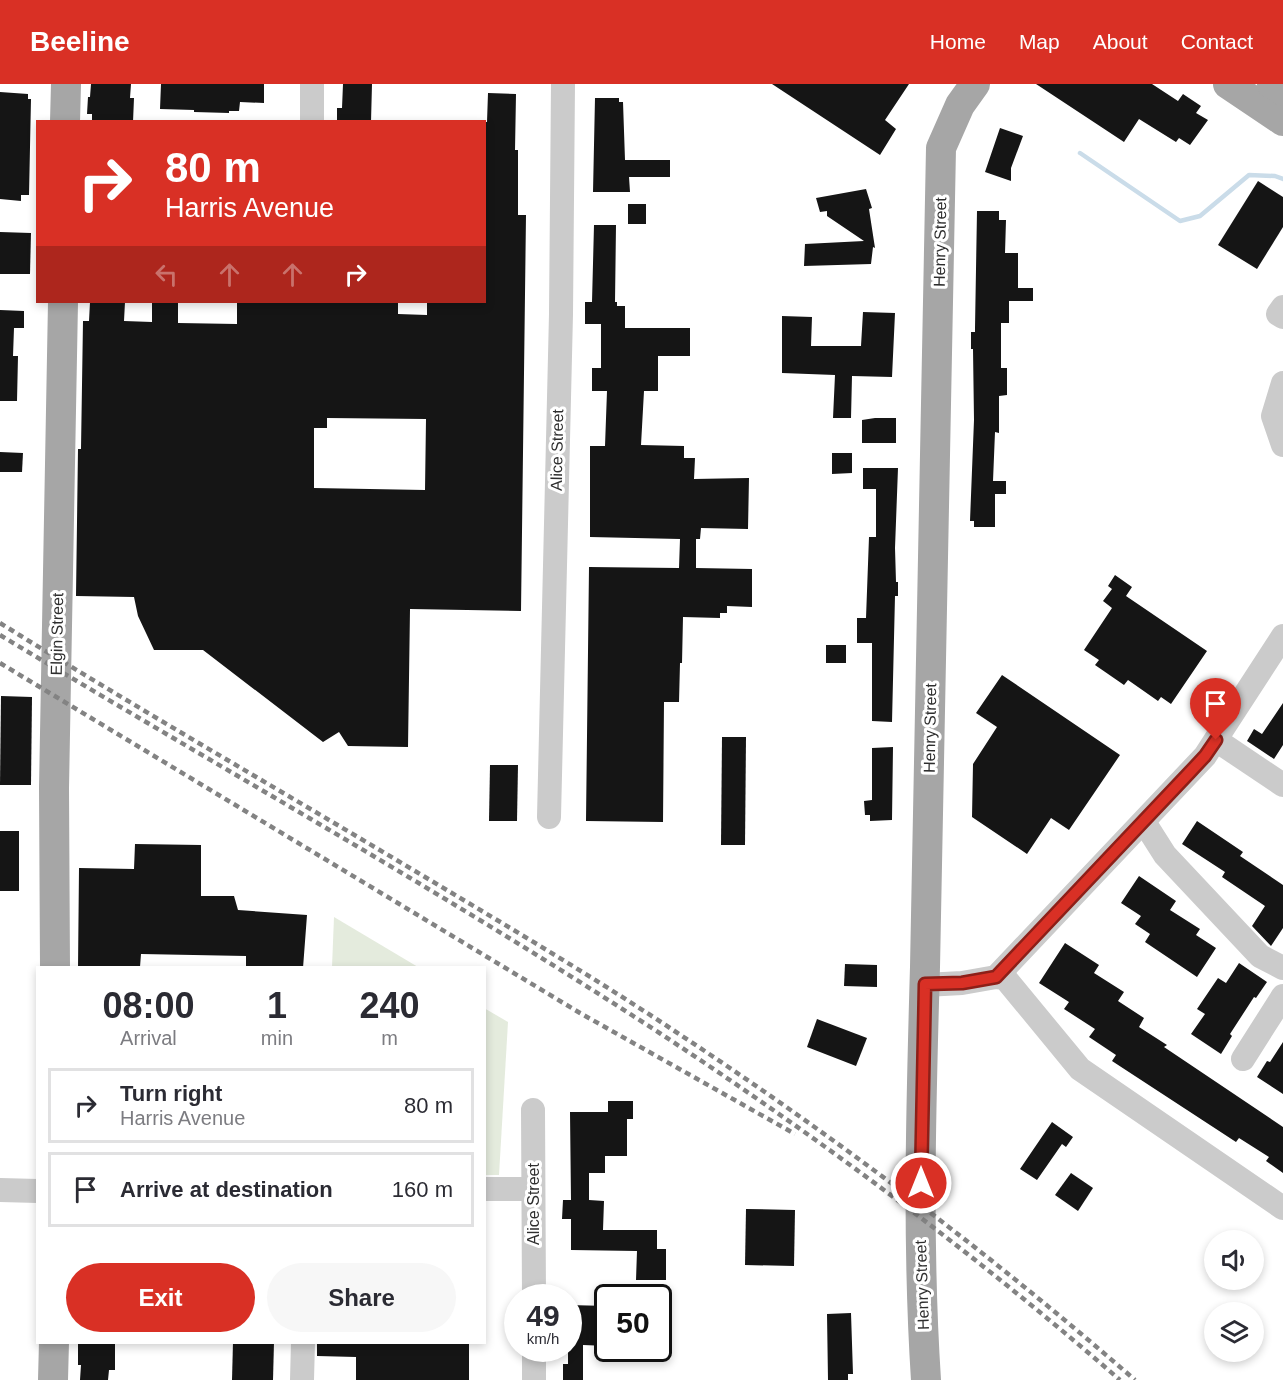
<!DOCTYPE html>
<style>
body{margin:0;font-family:Helvetica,sans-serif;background:#f7f7f7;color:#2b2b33;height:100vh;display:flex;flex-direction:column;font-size:22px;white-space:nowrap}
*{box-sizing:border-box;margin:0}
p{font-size:20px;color:#7c7c81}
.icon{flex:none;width:33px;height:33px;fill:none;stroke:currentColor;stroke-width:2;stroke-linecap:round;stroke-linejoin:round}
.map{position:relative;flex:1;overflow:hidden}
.panel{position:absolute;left:36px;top:882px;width:450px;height:378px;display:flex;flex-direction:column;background:#fff;border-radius:0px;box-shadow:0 3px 9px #0003}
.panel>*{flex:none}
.hud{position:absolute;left:36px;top:36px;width:450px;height:183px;border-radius:0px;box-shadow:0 3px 9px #0003;background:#d93025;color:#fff;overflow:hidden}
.fabs{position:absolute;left:1204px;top:1146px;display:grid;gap:12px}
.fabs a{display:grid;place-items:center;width:60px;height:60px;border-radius:50%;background:#fff;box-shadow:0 3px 9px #0003;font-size:30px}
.speed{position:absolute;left:504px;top:1200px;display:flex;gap:12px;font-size:30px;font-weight:700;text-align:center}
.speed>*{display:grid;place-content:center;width:78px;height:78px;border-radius:50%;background:#fff;box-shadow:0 3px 9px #0003;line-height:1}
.speed small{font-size:15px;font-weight:400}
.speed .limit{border:3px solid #111;border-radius:9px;background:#fff;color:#111}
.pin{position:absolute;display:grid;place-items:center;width:51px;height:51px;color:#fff;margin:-62px -26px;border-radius:50% 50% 50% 0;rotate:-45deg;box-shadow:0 0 6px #0007}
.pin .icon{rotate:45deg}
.me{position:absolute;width:66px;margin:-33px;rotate:0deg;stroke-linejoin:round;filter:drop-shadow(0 0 4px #0008)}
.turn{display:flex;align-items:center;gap:21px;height:126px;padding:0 30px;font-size:27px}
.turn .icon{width:78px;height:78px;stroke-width:2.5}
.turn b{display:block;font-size:42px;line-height:51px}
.lanes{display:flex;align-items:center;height:57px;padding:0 30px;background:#0003;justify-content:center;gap:30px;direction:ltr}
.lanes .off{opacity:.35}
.eta{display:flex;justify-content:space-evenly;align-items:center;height:102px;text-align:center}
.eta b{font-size:36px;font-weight:800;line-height:42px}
.action{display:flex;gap:12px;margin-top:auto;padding:12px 30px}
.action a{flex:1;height:69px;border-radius:36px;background:#d93025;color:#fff;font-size:24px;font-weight:800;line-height:69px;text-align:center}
.action a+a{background:#f7f7f7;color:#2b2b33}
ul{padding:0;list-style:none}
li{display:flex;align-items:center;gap:18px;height:75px;margin:0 12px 9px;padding:0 18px;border:3px solid #e1e1e2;border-radius:0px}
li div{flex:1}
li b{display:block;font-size:22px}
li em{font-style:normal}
header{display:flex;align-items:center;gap:36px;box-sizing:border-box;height:84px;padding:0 30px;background:#d93025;color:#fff}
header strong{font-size:28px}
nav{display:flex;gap:33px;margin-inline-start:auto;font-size:21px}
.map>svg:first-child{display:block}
.green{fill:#e4ebdd}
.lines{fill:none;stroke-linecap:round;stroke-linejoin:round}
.stream{stroke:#cadce9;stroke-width:4.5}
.building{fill:#151515;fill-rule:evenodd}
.minor{stroke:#cbcbcb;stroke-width:24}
.major{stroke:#a6a6a6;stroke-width:30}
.rail{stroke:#838383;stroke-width:4.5;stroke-dasharray:6 4.5;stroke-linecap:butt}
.route-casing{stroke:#8d1f18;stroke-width:15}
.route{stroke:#d93025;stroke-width:10}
.labels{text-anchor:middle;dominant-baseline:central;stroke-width:6;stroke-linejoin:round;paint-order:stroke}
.street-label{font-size:16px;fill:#2e2e2e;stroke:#fff}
</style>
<header>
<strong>Beeline</strong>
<nav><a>Home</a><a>Map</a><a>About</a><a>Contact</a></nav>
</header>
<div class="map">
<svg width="1283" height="1296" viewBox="0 0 1283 1296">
<rect width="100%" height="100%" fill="#fff"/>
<g class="green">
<path d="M334,833l84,50h-86z"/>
<path d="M484,924l24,14 -9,153h-14z"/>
</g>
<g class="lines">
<path class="stream" d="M1080,69l100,68 20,-5 49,-41 26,1 8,3"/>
</g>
<g class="building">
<path d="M91,0h40l-1,14h4l-1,24h-41v-8h-5l1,-17h2z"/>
<path d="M161,0h103v19l-24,-1 -1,9h-10v2l-35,-1v-2l-34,-1z"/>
<path d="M343,0h29l-1,38h-34v-14h5z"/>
<path d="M772,0h137l-24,36 11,9 -16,26z"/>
<path d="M1036,0h116l26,17 5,-7 18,12 -5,7 12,7 -18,25 -11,-7 -3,4 -37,-23 -15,23z"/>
<path d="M0,8l28,2v5h3l-2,96h-8v6l-21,-2z"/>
<path d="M488,9l28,1 -1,56h3v65h8l-5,396 -111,-2 -2,138 -60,-1 -9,-14 -16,10 -120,-92h-49l-16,-34 -4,-19 -58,-1 2,-147h3l2,-128h6l1,-19h35l-1,19 28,1v-20h26v21l59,1v-22h151l10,1v11l29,1v-13h57v-180h3zM327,334l99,1 -1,71 -111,-2v-60h13z"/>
<path d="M595,14h24v4h4l2,58h45v17h-41l1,15h-37z"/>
<path d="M1000,44l23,8 -12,32v13l-26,-9z"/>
<path d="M1258,97l25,16v30l-26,42 -39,-24z"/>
<path d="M866,105l6,19 -3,1 6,39 -2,-1 -2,17 -67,2 1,-22 59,-3 -37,-25v-5l-7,1 -4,-14z"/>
<rect x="628" y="120" width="18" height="20"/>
<path d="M977,127h22v9h7l-1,33h13v35h15v13h-24v22h-8v45h6v27l-8,1v37l-4,-1 -2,49h13v13h-11v33h-21v-6h-4l4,-101 -1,-71h-2v-17h4v-4z"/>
<path d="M594,141h22l-1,77h2v4h8v22h65v28h-32v35h-14l-3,54 43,1v12h11l-1,21 55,-1 -1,51 -47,-1 -1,11h-4v29l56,1v38l-25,-1v7h-7v5l-37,-1 -1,46h-2l-1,39h-15l-1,120 -77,-1 3,-254 90,1 1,-29 -90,-2v-91h15l2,-55h-15v-23h9v-44h-16v-22h7z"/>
<path d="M0,148l31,1 -1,41h-30z"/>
<path d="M0,226l24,1v17h-10l-1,28h5l-1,45h-17z"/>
<path d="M863,228l32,1 -3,64 -40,-1 -1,42h-18l2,-43 -53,-2v-57l30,1 -1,29h50z"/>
<path d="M875,334h21v25h-34v-23z"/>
<path d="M0,368l23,1 -1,19h-22z"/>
<path d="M832,369h20v20l-20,1z"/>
<path d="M863,384h35l-3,80 1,34h2v14h-3l-3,126 -20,-1v-78h-15v-25h9l3,-81h7v-48h-13z"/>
<path d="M1115,491l17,12 -6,9 81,55 -36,53 -10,-7 -3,4 -30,-21 -4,5 -29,-20 4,-5 -15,-10 28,-42 -9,-7 9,-12 -4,-3z"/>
<rect x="826" y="561" width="20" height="18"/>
<path d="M1002,591l118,80 -51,75 -18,-12 -24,36 -55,-37 1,-53 24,-37 -21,-14z"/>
<path d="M1,612l31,1 -1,88h-31z"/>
<path d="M1283,619v42l-9,14 -27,-18 7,-12 8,5z"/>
<path d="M722,653h24l-1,108h-24z"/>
<path d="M893,663l-1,73 -22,1v-6h-5l-1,-14 8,-1v-52z"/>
<path d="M490,681h28l-1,56h-28z"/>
<path d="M1197,737l46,31 -3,4 43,29v43l-12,18 -19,-20 13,-20 -43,-29 3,-5 -43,-28z"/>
<rect x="0" y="747" width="19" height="60"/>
<path d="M135,760l66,1v51h33l4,14 69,5 -4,53h-57v-12l-105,-2 -1,13 -62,1 1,-100 55,1z"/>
<path d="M1139,792l37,25 -6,9 30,19 -4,6 20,13 -19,29 -52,-35 5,-8 -15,-10 6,-8 -20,-13z"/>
<path d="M1065,859l34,22 -5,8 30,19 -6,9 26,17 -5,9 28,18 -3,2 119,80v46l-17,-12 3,-4 -30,-19 -3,4 -124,-81 4,-6 -27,-18 6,-8 -31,-20 5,-7 -30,-19z"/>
<path d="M1239,879l28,19 -11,16 -2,-1 -24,37 2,2 -11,18 -30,-20 14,-20 -8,-5 21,-31 8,5z"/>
<path d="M845,880l32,1v22l-33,-1z"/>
<path d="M817,935l50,19 -11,28 -49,-19z"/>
<path d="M1283,958v52l-26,-17 10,-16 3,1z"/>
<path d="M608,1017h25v18h-6v37h-22v17h-16v27l15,1 -1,29h54v19h9v31h-30l1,-29 -66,-1v-31h-9l1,-19h8l-1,-88h38z"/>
<path d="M1052,1038l21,15 -7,10 -4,-3 -25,36 -17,-11z"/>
<path d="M1071,1089l22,15 -15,23 -23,-16z"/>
<path d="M746,1125l49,1 -1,56 -49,-1z"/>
<path d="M568,1221l40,1v40l-25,-1v35h-20v-16h5z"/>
<path d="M851,1229l2,61h-5v6h-20l-1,-66z"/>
<path d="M78,1258h37v28h-6l-1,10h-28l1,-15h-3z"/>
<path d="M233,1258h41l-1,38h-41z"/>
<path d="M317,1258h152v38h-113v-23l-39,-1z"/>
</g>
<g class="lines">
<g class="minor">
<path d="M312,38v-38"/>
<path d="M1283,223l-5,7 5,3"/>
<path d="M1283,299l-10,33 10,29"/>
<path d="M1216,656l67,45"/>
<path d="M549,733l12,-503 2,-230"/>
<path d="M1144,738l21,33 95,101 23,12"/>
<path d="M996,893l9,1 75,91 203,139"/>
<path d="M925,901l37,-2 34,-6 209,-221 78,-120"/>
<path d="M1243,975l40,-63"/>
<path d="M533,1026l1,188"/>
<path d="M484,1105h49"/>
<path d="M0,1106l38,1"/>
<path d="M534,1264v32"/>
<path d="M302,1296l1,-38"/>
</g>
<g class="major">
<path d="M1228,0l55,37"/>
<path d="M1272,0l11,7"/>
<path d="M65,38l1,-38"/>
<path d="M55,884l-1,-180 9,-486"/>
<path d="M53,1296l1,-38"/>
<path d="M926,1296c-9,-138 -5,-275 -1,-413l16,-819 19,-43 15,-21"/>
</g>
<g class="rail">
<path d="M0,539c140,87 283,169 425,254 82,49 165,98 245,151 163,107 318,224 465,352"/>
<path d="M0,551c220,133 445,258 661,399 160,105 314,220 459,346"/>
<path d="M0,579l580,350 215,121"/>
</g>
</g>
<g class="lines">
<g class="route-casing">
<path id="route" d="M921,1099l4,-199 37,-1 34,-6 194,-205 15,-16 11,-16"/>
</g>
<use href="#route" class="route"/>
</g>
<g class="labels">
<g class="street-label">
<text transform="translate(940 158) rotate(-89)">Henry Street</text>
<text transform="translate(557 366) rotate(-89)">Alice Street</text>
<text transform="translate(57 550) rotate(-89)">Elgin Street</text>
<text transform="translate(930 644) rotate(-89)">Henry Street</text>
<text transform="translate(533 1120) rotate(-90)">Alice Street</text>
<text transform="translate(922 1201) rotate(-92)">Henry Street</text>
</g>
</g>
</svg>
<div class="fabs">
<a><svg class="icon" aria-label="sound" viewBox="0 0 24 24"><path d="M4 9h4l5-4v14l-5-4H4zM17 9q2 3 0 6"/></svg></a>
<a><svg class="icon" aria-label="layers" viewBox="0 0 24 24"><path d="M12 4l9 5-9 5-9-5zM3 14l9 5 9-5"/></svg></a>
</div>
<div class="speed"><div>49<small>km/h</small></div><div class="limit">50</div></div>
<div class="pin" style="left:1216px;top:656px;background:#d93025"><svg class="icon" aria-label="arrive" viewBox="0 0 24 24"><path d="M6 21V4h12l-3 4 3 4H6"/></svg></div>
<svg class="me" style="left:921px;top:1099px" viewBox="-20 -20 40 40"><circle r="17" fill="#d93025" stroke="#fff" stroke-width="3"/><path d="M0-11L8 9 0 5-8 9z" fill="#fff"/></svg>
<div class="hud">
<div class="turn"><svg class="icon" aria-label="right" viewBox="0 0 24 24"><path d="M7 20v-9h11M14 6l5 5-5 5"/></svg><div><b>80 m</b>Harris Avenue</div></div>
<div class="lanes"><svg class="icon off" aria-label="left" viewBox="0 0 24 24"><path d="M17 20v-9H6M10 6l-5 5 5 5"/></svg><svg class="icon off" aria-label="ahead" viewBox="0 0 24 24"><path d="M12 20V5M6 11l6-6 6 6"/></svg><svg class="icon off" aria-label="ahead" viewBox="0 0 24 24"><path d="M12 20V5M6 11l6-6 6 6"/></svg><svg class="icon" aria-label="right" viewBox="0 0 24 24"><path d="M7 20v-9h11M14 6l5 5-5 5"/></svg></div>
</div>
<section class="panel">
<div class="eta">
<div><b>08:00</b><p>Arrival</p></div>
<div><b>1</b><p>min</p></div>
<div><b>240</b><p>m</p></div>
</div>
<ul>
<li><svg class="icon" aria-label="right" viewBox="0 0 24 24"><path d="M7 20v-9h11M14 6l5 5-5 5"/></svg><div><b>Turn right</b><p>Harris Avenue</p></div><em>80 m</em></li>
<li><svg class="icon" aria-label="arrive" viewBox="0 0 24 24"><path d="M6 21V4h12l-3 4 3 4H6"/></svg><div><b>Arrive at destination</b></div><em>160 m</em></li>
</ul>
<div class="action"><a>Exit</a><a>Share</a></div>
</section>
</div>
